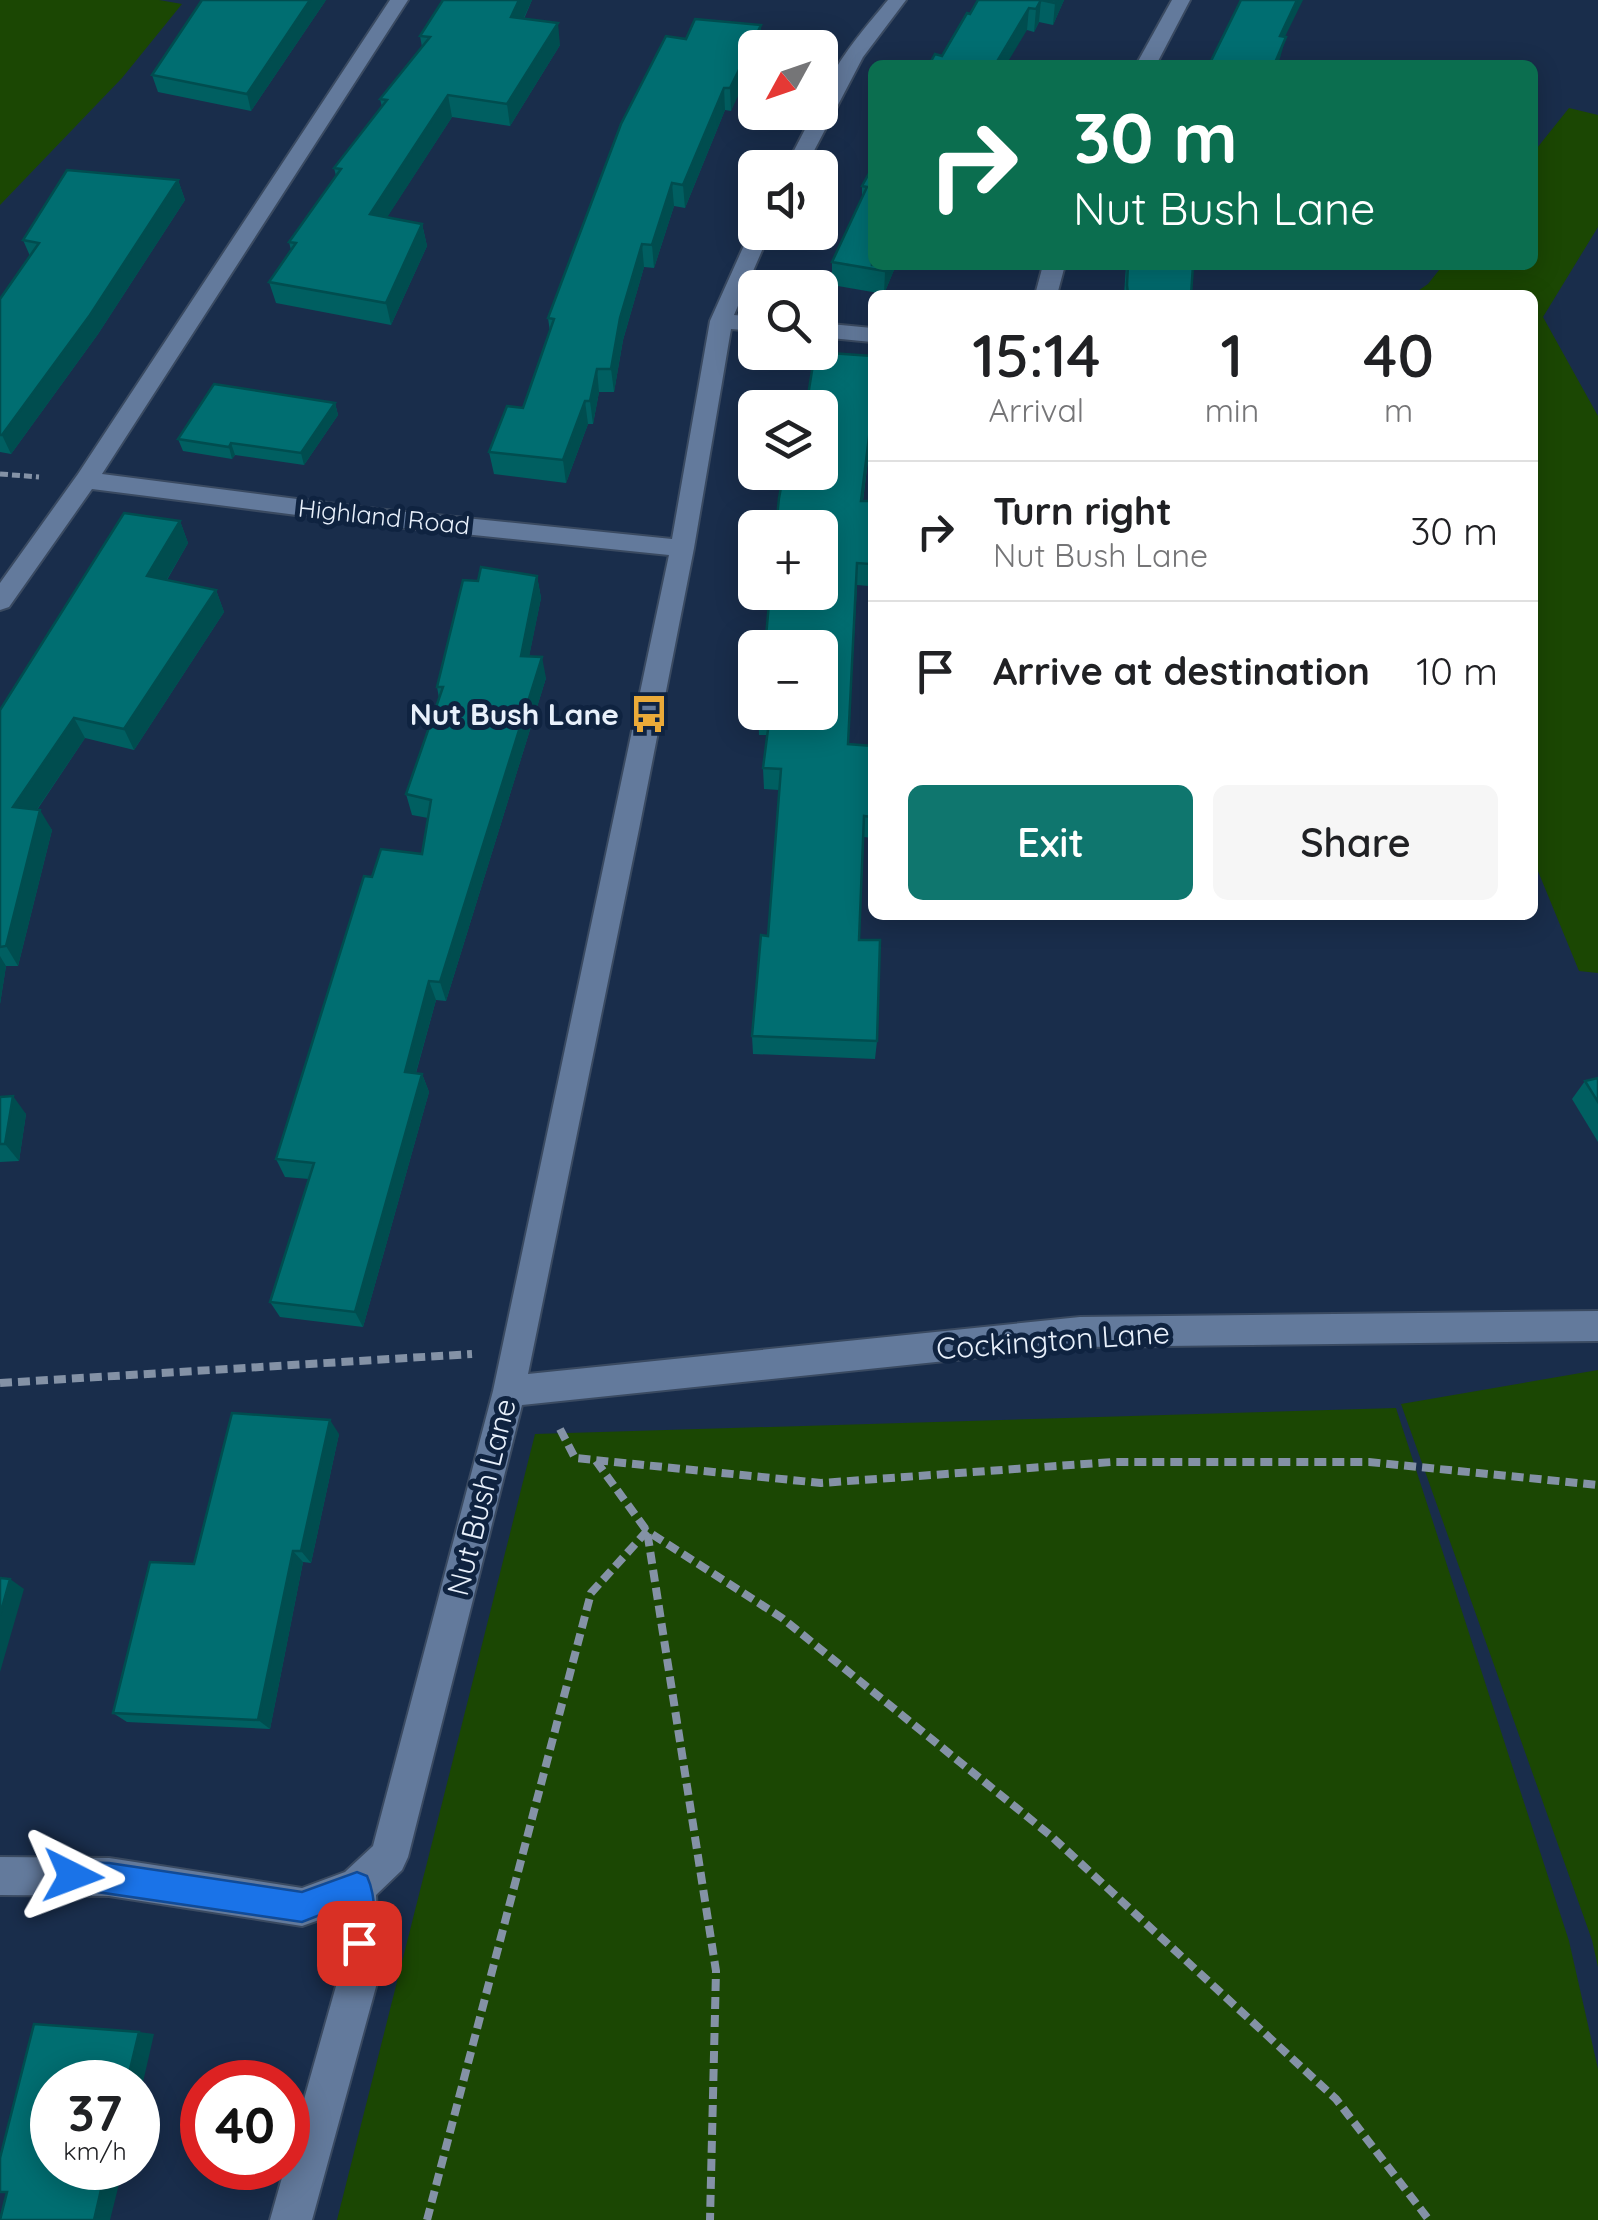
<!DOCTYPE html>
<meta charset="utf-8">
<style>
body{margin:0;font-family:Quicksand,sans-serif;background:#f6f6f6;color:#202124;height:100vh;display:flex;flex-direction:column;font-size:38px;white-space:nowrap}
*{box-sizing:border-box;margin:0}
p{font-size:32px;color:#757577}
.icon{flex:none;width:55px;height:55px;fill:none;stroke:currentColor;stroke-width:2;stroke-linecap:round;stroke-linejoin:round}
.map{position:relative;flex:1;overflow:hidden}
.panel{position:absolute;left:868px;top:290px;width:670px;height:630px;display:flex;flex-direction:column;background:#fff;border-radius:15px;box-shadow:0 5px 25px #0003}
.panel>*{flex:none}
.hud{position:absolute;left:868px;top:60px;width:670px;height:210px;border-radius:15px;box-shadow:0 5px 25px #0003;background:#0b6e4f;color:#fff;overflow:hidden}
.needle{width:65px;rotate:230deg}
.buttons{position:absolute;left:738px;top:30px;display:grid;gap:20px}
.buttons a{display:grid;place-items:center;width:100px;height:100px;border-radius:15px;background:#fff;box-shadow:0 5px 25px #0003;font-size:50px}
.speed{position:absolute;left:30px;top:2060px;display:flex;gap:20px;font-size:50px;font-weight:700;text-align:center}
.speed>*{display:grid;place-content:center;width:130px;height:130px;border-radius:50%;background:#fff;box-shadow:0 5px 25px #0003;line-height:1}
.speed small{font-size:25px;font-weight:400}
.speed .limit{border:15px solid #d22;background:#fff;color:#111}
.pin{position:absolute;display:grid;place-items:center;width:85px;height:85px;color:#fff;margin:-42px;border-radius:20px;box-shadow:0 5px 15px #0006}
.me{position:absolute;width:110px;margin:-55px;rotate:93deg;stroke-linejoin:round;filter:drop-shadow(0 0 8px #0008)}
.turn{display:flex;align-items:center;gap:35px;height:210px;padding:0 40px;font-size:45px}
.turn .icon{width:130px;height:130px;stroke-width:2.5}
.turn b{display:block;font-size:70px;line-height:85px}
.eta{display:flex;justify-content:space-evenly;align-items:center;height:170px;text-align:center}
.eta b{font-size:60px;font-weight:600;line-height:70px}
.primary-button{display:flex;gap:20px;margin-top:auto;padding:20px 40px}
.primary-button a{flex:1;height:115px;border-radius:15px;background:#0f766e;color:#fff;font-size:40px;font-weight:600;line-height:115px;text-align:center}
.primary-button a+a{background:#f6f6f6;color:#202124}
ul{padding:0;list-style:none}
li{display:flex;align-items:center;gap:30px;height:140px;padding:0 40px;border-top:2px solid #e0e0e0}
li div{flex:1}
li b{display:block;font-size:38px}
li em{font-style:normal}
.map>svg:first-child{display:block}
.green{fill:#1b4703}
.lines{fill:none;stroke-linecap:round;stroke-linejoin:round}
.minor-casing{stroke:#3a4a61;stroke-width:4}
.path-far1{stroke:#8492a6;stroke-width:5;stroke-dasharray:8 4;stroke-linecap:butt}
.path{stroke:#8492a6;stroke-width:8;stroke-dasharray:12 6;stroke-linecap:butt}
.minor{fill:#637a9c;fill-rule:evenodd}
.wall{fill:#005f61}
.shaded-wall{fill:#004d4f}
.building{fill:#006e71;stroke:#004d4f;stroke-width:2.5}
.route{fill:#1a73e8;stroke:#114b97;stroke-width:2.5}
.labels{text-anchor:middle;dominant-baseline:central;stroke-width:10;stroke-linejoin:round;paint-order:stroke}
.far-street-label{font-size:25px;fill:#e8f0fb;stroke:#0f2340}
.poi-label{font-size:30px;font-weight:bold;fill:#e8f0fb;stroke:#0f2340;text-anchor:end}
.street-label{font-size:30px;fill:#e8f0fb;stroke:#0f2340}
</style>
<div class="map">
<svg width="1598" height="2220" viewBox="0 0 1598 2220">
<rect width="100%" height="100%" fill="#192d4b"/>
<g class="green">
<path d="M0,0h159l23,4 -60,74 -122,127z"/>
<path d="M1569,108l29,7v112l-55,90 55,99v557l-19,-2 -46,-112 -1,-564h-120l16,-11 15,-19h89l1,-112z"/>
<path d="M1598,1370v597l-6,-27 -191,-536z"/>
<path d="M1396,1408l173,533 29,128v151h-1261l198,-786z"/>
</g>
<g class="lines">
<g class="minor-casing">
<g id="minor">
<path d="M390,0h18l-306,474 265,34 305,31 38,-218 40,-89 5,-5v5h15l-36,83 21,2v14l-24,-2 -37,219 -54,276 -112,550 552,-57 518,-6v30l-518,6 -558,58 -114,452 -6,13 -26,25 4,77 -68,248h-42l70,-248 -1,-59 -37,13 -193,-30 -109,-1v-38l109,1 193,30 43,-16 28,-26 120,-455 176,-836 -302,-31 -275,-35 -83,118 -9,3v-27l78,-109z"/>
<path d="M888,0h18l-43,57 -58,111h-20l29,-56h6c0,-34 46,-85 68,-112z"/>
<path d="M1172,0h18l-34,65h-20z"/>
<path d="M1043,265h22l-8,30h-22z"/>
<path d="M820,323l52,5v14l-52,-5z"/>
</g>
</g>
<path class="path-far1" d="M0,474l39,3"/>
<g class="path">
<path d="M0,1383l472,-29"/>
<path d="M560,1429l15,29 246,25 291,-21h257l229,23"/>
<path d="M596,1461l51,70 69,440 -6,249"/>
<path d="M427,2220l164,-627 56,-62 135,87 268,217 286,264 93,121"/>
</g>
<use href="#minor" class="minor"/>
</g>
<g class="wall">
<path d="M326,0l-75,111 -93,-19 -6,-17z"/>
<path d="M443,0h89l-8,19 36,26 -50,81 -58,-9 -65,100 35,7 5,22 -36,79 -115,-22 -7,-21 22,-32 -2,-8 47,-66 -2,-8 48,-61 -2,-8 42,-52 -2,-11z"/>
<path d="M978,0h86l-11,25 -14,-3 -5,10 -7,-2 -85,26z"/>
<path d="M761,25v23h-6l-24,63 -6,-1 -40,98 -11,-2 -20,62 -10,-1 -21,73 -9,52h-15l-6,32h-5l-22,59 -72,-9 -5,-22 34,-44 27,-76 -2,-14 138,-279z"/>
<path d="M872,168l24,97 -12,29 -52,-9v-23l30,-64v-12z"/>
<path d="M178,180l7,20 -87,134 -87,120 -11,-2v-153l30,-43 -7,-16z"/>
<path d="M1126,265h67l-2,30h-67z"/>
<path d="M872,356v72l-9,73h9l-3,85 -12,-1 -9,159 24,2v92l-8,-1 -5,103 18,101 -2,18 -122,-5 -1,-18 16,-100 11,-146 -15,-1 -1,-21 4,-33h-8l-1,-23z"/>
<path d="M335,403l3,12 -34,50 -69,-10 -3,4 -49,-8 -5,-12z"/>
<path d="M180,521l8,22 -21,37 49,10 8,22 -90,138 -49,-12 -48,72 15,20 -34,136h-12l-6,38v-294z"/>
<path d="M537,576l4,22 -12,58 17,22 -100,323 -10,-1 -20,73 6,1 7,18 -66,235 -83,-10 -10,-15 39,-123 -24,-2 -9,-18 96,-282 50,-23 6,-36 -16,-3 -6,-21 33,-96 -2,-11 41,-106z"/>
<path d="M1598,1078v64l-26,-43 13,-18z"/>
<path d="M0,1097l26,17 -7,47 -19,1z"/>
<path d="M339,1434l-28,129 -8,-1 -33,167 -143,-7 -14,-9z"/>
</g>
<g class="shaded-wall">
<path d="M310,0h16l-75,111 -4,-17z"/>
<path d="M519,0h13l-18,39 -3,-22z"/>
<path d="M1041,0l-2,22 -5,10 2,-23z"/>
<path d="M1057,0h7l-11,25 2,-22z"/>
<path d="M1297,0h6l-29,59 6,-23z"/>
<path d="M1029,8l-2,22 -21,35h-11z"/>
<path d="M558,23l2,22 -50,81 -3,-22z"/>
<path d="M761,25v23h-6v12l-24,51 -1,-23z"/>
<path d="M1286,37l-8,28h-4z"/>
<path d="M724,88l1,22 -40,98 -2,-23z"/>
<path d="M448,95l4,22 -77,119 -5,-22z"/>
<path d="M178,180l7,20 -87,134 -87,120 -9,-19z"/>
<path d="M672,183l2,23 -20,62 -2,-23z"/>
<path d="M422,224l5,22 -36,79 -5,-22z"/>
<path d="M642,244l2,23 -21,73 -9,52 -3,-23 9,-51z"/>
<path d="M888,265h8l-12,29 1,-23z"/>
<path d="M597,369l2,23 -6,32 -3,-23z"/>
<path d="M585,401l3,23 -22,59 -3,-23z"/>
<path d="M335,403l3,12 -34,50 -3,-12z"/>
<path d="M872,413v15l-12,95 1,-22z"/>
<path d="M231,443l4,12 -3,4 -3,-12z"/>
<path d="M180,521l8,22 -32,55 -9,-22z"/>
<path d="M537,576l4,22 -16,79 -4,-21z"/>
<path d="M216,590l8,22 -90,138 -10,-21z"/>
<path d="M542,657l4,21 -100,323 -6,-19z"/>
<path d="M74,718l11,20 -60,89 -12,-20z"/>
<path d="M40,810l12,20 -34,136 -12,-20z"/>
<path d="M0,956l6,10 -6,38z"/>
<path d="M429,981l7,19 -25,90 -6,-18z"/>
<path d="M422,1074l7,18 -66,235 -8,-15z"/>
<path d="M13,1096l13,18 -7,47 -14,-17z"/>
<path d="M330,1420l9,14 -28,129 -10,-12z"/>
<path d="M293,1551l10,11 -33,167 -12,-9z"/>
<path d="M10,1579l14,10 -24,83v-57z"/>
<path d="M139,2032l15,2 -16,70v-22h-11z"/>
<path d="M106,2168h17l-13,52h-16z"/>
</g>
<g class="building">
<path d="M202,0h108l-63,94 -95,-19z"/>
<path d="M443,0h76l-8,17 47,6 -51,81 -59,-9 -78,119 52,10 -36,79 -117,-21 27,-39 -7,-1 52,-73 -7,-1 53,-68 -7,-1 50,-62 -10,-1z"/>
<path d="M978,0h79l-2,3 -14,-3 -5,9 -7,-1 -34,57h-66l6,-11 7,2 25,-43 3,1z"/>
<path d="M1241,0h56l-17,36 6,1 -12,28h-65z"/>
<path d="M695,19l66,6 -31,63h-6l-41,97 -11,-2 -20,62 -10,-1 -22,74 -9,51h-14l-7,32h-5l-22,59 -74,-8 18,-46 16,2 31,-89 -6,-1 73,-194 45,-88 20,3z"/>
<path d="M872,168v97h16l-3,6 -53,-9 35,-75 -5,-1z"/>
<path d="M67,170l111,10 -88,135 -88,120h-2v-136l39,-56 -16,-3z"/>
<path d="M1128,265h65l-2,30h-63l-1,-10z"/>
<path d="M815,352l57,4v57l-11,88h11l-2,63 -13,-1 -9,181 24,2v71l-8,-1 -5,124h21l-3,101 -125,-5 9,-101 7,1 13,-167 -18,-1 7,-54h-12v-2h62v-64h-55l5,-56h50v-64h-44l3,-30 5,-26h36v-64h-14z"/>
<path d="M214,384l121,19 -34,50 -70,-10 -2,4 -51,-8z"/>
<path d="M124,513l56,8 -33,55 69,14 -92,139 -50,-11 -61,89 27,3 -34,136 -6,1v-237z"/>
<path d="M481,567l56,9 -16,80 21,1 -102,325 -11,-1 -24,91 17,2 -67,238 -85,-10 44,-139 -38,-4 88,-283 8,1 9,-28 41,5 9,-54 -25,-6 37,-107h-6l26,-107 15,1z"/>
<path d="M1598,1078v24l-13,-21z"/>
<path d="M13,1096l-8,48h-5v-47z"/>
<path d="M232,1413l98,7 -29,131h-8l-35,169 -145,-7 37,-151 44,2z"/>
<path d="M0,1578l10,1 -10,36z"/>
<path d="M34,2024l105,8 -12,50h-75v86h54l-12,52h-94l7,-28h-7v-34z"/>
</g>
<path class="route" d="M73,1862l36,1 193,29 55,-20 10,4c9,20 11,58 2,78l-10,4 -10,-4 -5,-11 -1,-37 -41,16 -239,-35 -5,-11 5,-10z"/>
<defs>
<g id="bus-bare" transform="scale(3)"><path d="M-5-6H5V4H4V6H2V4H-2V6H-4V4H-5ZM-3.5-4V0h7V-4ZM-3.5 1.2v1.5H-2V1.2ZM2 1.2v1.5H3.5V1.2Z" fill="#eaaa39" stroke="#0f2340" stroke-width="2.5" paint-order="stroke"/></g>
</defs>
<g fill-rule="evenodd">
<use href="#bus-bare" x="649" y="714"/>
</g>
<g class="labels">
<g class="far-street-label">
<text transform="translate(384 516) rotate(6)">Highland Road</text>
</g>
<g class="poi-label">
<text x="619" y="714">Nut Bush Lane</text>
</g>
<g class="street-label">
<text transform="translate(1053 1340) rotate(-4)">Cockington Lane</text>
<text transform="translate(481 1497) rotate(-76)">Nut Bush Lane</text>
</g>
</g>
</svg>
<div class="buttons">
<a><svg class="needle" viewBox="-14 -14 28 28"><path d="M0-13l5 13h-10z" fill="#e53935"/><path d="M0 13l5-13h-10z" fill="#757577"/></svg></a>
<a><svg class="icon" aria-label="sound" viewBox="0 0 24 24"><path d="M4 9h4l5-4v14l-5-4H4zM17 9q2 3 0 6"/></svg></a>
<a><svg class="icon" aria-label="search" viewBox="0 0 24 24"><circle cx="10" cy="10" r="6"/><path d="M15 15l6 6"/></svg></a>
<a><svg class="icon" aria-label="layers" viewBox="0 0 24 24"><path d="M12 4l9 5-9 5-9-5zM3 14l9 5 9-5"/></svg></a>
<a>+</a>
<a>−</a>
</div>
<div class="speed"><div>37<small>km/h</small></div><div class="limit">40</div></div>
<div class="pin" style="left:359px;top:1943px;background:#d93025"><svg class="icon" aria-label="arrive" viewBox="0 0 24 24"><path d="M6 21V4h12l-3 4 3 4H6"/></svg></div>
<svg class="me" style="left:73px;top:1876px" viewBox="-20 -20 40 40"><path d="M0-17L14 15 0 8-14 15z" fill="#1a73e8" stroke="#fff" stroke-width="4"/></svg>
<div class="hud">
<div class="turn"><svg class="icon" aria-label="right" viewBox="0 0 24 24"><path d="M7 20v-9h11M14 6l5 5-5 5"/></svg><div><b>30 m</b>Nut Bush Lane</div></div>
</div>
<section class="panel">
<div class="eta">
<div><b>15:14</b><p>Arrival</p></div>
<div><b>1</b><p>min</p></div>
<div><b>40</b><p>m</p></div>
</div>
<ul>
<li><svg class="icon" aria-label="right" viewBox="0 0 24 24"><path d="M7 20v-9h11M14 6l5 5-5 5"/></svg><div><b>Turn right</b><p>Nut Bush Lane</p></div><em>30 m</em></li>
<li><svg class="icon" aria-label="arrive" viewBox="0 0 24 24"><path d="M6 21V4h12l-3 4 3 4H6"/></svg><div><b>Arrive at destination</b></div><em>10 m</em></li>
</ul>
<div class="primary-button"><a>Exit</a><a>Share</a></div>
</section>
</div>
